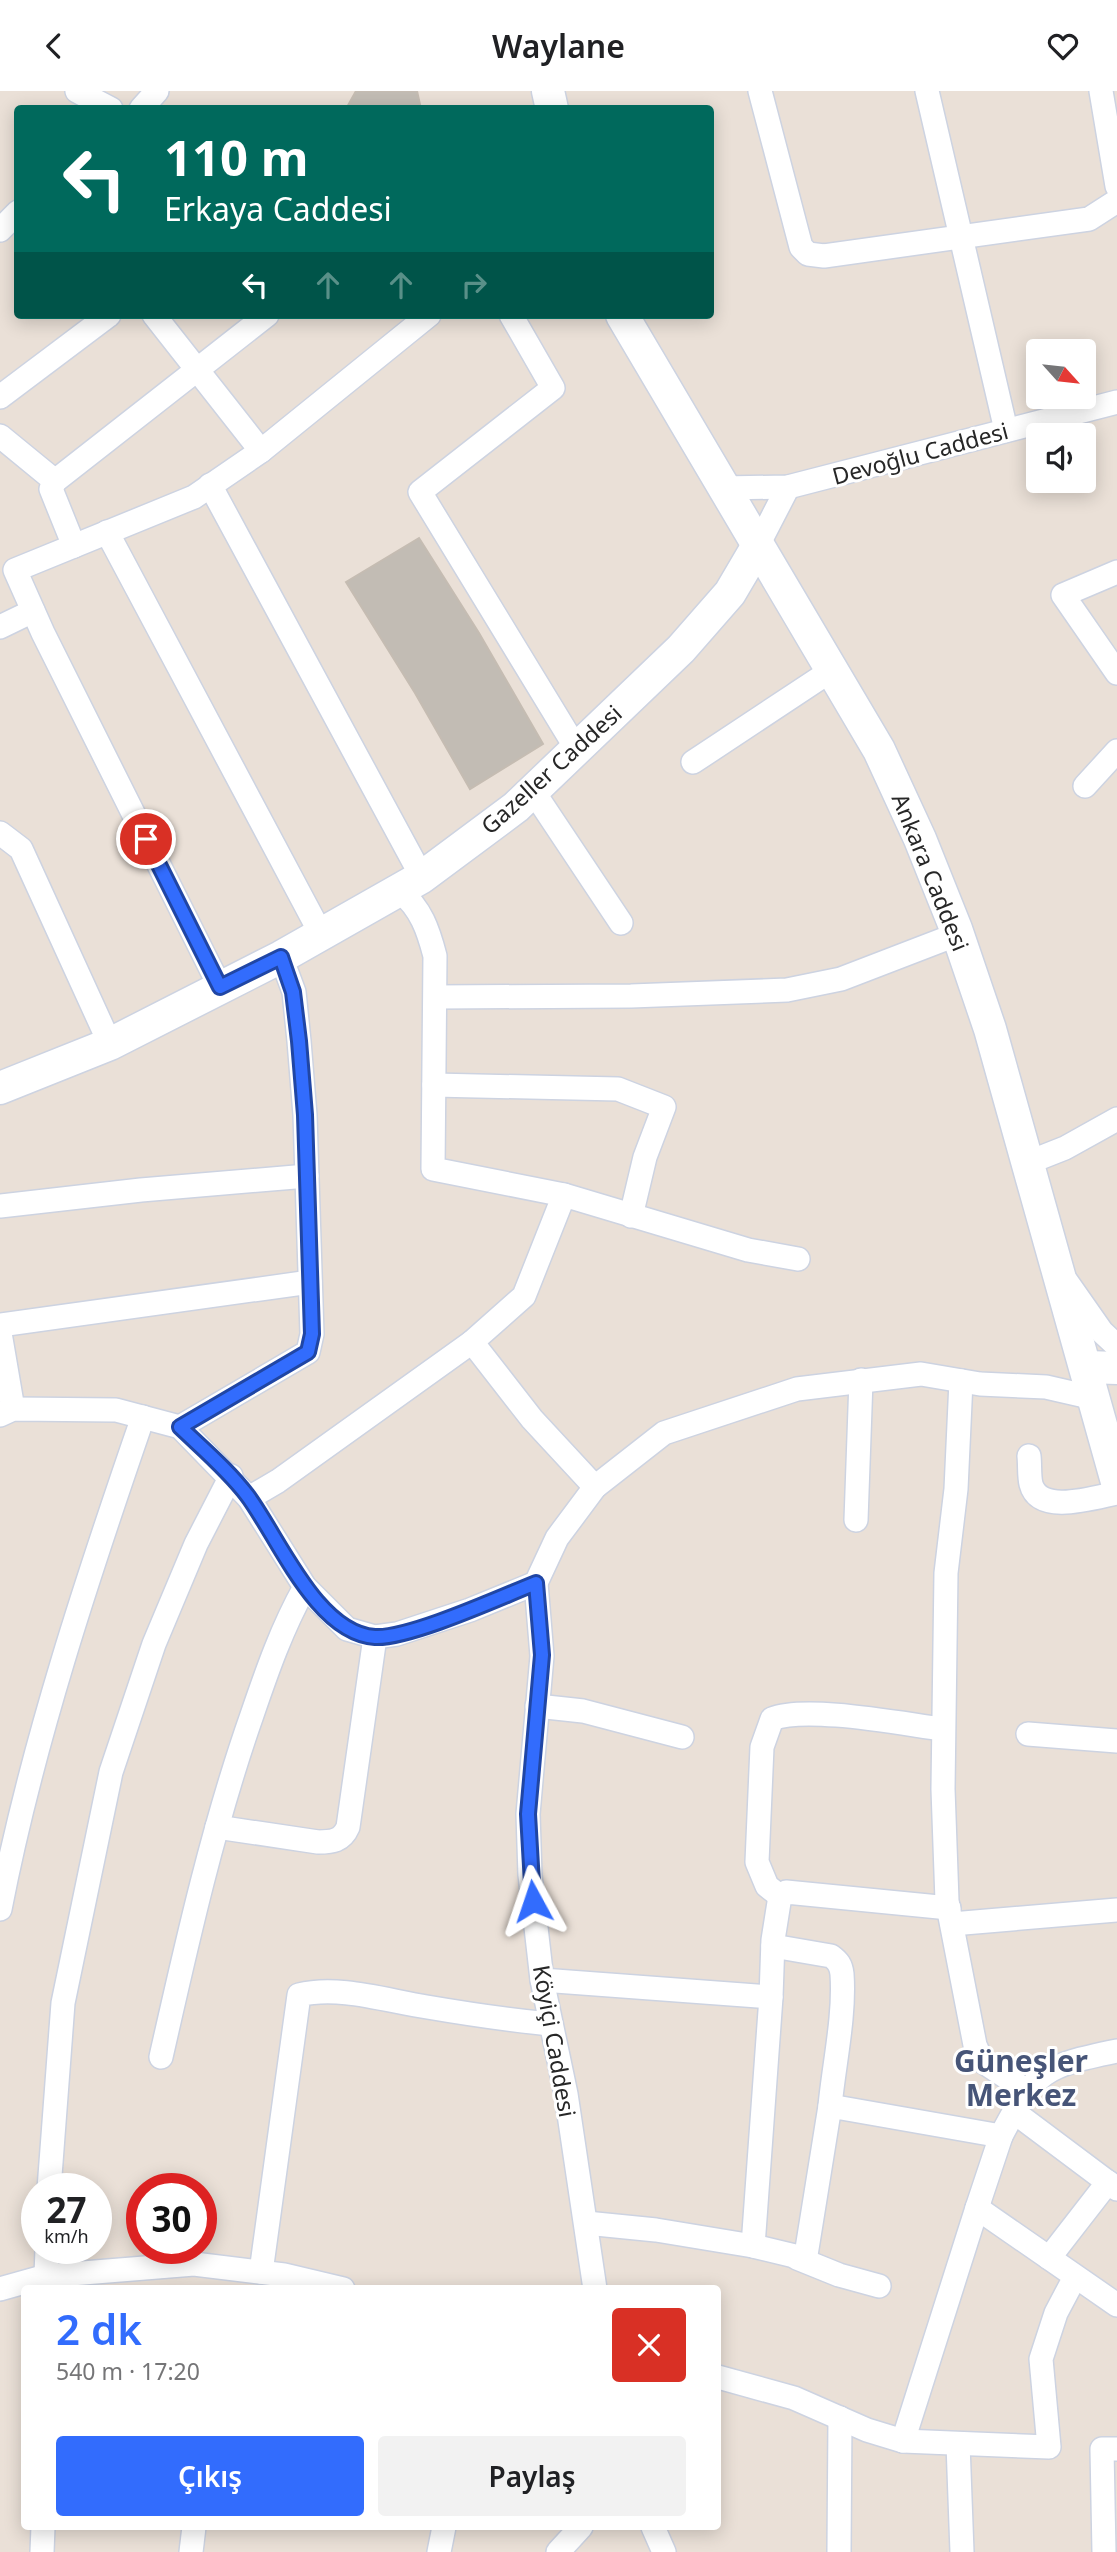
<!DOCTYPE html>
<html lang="tr">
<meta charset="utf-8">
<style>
body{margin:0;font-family:"Noto Sans",sans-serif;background:#f2f2f2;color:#202124;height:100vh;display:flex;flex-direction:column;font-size:26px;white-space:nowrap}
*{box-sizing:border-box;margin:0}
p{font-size:23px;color:#757577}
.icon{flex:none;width:38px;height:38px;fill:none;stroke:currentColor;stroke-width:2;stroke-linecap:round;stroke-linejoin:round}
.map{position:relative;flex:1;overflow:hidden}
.panel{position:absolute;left:21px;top:2194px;width:700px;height:245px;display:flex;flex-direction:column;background:#fff;border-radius:7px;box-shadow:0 4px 18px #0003}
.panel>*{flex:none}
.banner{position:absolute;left:14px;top:14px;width:700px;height:214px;border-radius:7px;box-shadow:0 4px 18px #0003;background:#00695c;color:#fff;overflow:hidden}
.needle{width:46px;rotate:117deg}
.tools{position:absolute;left:1026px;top:248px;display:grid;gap:14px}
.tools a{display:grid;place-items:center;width:70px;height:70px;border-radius:7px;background:#fff;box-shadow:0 4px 18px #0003;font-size:35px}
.speed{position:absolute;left:21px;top:2082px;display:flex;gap:14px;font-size:35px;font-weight:700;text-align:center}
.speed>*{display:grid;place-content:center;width:91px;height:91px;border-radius:50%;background:#fff;box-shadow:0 4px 18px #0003;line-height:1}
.speed small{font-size:18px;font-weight:400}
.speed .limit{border:10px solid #d22;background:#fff;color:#111}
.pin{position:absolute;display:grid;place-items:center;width:60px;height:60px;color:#fff;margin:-30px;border:4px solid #fff;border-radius:50%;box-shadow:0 2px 7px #0007}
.me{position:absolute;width:77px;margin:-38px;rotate:355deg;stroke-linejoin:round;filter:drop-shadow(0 0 5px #0008)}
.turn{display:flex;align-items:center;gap:24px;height:147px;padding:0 35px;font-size:32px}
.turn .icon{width:91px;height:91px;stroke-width:2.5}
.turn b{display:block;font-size:49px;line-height:60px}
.lanes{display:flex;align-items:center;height:66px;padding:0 35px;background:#0003;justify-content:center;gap:35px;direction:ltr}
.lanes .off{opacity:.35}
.round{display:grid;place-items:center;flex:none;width:74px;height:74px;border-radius:7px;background:#f2f2f2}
.overview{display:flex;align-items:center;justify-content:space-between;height:119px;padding:0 35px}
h1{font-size:42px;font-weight:600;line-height:52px;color:#326cfd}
.button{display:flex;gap:14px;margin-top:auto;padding:14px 35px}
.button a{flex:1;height:80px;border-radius:7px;background:#326cfd;color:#fff;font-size:28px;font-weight:600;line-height:80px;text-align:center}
.button a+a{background:#f2f2f2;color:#202124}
header{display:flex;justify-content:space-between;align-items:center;height:91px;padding:0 35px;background:#fff;font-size:32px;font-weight:600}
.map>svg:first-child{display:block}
.building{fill:#c2bcb4;stroke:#c5bcb2;stroke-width:2}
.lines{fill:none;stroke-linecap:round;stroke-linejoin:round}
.street-casing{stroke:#cdd3e1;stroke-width:26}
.secondary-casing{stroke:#cdd3e1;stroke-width:35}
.street{stroke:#fff;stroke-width:23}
.secondary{stroke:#fff;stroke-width:32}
.route-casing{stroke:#2046a4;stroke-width:18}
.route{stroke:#326cfd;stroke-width:12}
.labels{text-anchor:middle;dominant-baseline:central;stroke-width:6;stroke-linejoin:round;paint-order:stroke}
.street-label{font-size:23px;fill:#272727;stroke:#fff}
.district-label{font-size:30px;font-weight:bold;fill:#475578;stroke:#fff}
</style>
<header><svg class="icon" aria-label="back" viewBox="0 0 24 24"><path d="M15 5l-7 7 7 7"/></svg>Waylane<svg class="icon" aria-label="heart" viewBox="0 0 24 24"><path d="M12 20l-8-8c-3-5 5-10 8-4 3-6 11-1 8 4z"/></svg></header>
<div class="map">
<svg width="1117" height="2461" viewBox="0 0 1117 2461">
<rect width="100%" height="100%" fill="#eae0d7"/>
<g class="building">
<path d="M356,0h61l4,18h-75z"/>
<path d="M419,447l60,95 64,111 -73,45 -55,-96 -69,-111z"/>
</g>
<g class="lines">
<g class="street-casing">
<g id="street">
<path d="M77,0l34,18"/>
<path d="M760,0l41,156 7,7 16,2 265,-37 28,-18"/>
<path d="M927,0l79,339"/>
<path d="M1101,0l16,95"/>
<path d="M141,18l16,-18"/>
<path d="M0,139l18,-18"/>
<path d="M154,224l107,136 -67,46 -179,73 28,63 177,354"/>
<path d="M511,224l42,73 -133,104 156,256"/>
<path d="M0,306l109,-82"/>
<path d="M0,345l55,45"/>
<path d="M261,360l168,-136"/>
<path d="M210,394l212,392"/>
<path d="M721,397l67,-1 329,-85"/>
<path d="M107,441l214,402"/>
<path d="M74,455l-23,-57 4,-8 212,-166"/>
<path d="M757,456l31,-60"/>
<path d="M1117,481l-54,23 54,78"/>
<path d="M0,536l33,-16"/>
<path d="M693,671l139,-92"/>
<path d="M1085,695l32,-35"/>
<path d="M533,700l88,132"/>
<path d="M0,742l21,16 89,195"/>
<path d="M400,800c21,18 28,38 35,65l-2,213 131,26"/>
<path d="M437,906l194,-1 156,-6 54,-11 117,-45"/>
<path d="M434,994l184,4 46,18 -19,50 -14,59"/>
<path d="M1027,1072l38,-15 52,-29"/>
<path d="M0,1115l141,-16 166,-14"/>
<path d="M1067,1191l35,50 15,14"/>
<path d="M0,1234l310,-43"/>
<path d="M0,1242l13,76"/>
<path d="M472,1251l52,-46 40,-101 184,55 50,9"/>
<path d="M961,1290l-5,108 -10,84 -3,216 4,112 28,144 7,16 45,30"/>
<path d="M0,1324l13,-6 103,1 64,17 69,71 56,89 42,42 28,8 22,-3 73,-24 66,-27 21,-45 38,-51 69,-54 133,-44 124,-15 59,10 66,3 48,11"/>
<path d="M180,1336l128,-75 4,-18 -7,-219 -6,-74 -5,-49 -13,-35"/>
<path d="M1029,1365c1,9 0,20 2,28 8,32 65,13 86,9"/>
<path d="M249,1407l29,-17 194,-139 60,77 63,68"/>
<path d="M856,1429l5,-140"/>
<path d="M536,1492l6,73 -14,158 2,61 12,105 24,114 29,195"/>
<path d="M537,1615l46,5 99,26"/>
<path d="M1028,1643l89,7"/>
<path d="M217,1736l101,15c14,0 24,-1 30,-15l27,-190"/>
<path d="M780,1805l-13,-10 -10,-24 5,-115 10,-28c34,-14 131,5 171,10"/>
<path d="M0,1818c32,-165 88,-333 143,-492"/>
<path d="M952,1833l165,-14"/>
<path d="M773,1855l58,10c7,5 10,9 11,18 3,42 -8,90 -12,132"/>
<path d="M542,1889l229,17 2,-57 7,-44 6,-4 163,16"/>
<path d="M161,1966c26,-115 52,-231 91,-342 15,-44 30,-87 53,-128"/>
<path d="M1014,2021l103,77"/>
<path d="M1001,2045c35,-67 43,-70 116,-85"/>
<path d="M49,2098l14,-186 48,-231 43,-128 42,-100 35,-68"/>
<path d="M586,2132l70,7 97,16 50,12 3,-3 24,-149 171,30 -24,72"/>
<path d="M753,2155l18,-249"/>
<path d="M797,2167l42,17 40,11"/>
<path d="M1049,2167l59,-76"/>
<path d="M261,2181l38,-277c40,-10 88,6 128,12 41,7 81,13 123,17"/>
<path d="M46,2185l1,-27"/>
<path d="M0,2198l46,-13 148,-12 90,11 59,14"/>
<path d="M718,2286l76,21 73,32 36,11 74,-233 140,97"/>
<path d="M903,2350l146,6 -8,-88 15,-46 19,-36"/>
<path d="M958,2353l4,108"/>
<path d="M653,2436l11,25"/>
<path d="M42,2461l1,-25"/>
<path d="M191,2461l3,-25"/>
<path d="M439,2461l5,-25"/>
<path d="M558,2461l23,-25"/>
<path d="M839,2461l1,-134"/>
<path d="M1104,2461l-2,-103h15"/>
</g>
</g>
<g class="secondary-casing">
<g id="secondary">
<path d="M548,0l4,18"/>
<path d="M622,224l257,435 41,89 36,90 34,100 127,453"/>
<path d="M0,997l110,-44 171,-87 141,-80 94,-70 165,-158 49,-56 27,-46"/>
<path d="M1087,1276l30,1"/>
</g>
</g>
<use href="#street" class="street"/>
<use href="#secondary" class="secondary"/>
</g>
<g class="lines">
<g class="route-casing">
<path id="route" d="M146,748l74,148 61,-30 12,35 6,49 6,74 7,219 -4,18 -128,75c23,22 48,43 67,68 31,41 69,138 128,142 34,2 126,-40 161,-54l6,72 -14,159 5,87"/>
</g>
<use href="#route" class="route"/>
</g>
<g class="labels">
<g class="street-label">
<text transform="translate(920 362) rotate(-15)">Devoğlu Caddesi</text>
<text transform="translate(551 678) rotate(-42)">Gazeller Caddesi</text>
<text transform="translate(931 781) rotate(68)">Ankara Caddesi</text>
<text transform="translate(555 1950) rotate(80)">Köyiçi Caddesi</text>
</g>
<g class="district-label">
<text x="1021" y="1969">Güneşler<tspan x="1021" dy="34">Merkez</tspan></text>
</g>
</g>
</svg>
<div class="tools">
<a><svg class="needle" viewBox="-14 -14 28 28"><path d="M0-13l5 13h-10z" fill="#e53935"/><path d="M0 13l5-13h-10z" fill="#757577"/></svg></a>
<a><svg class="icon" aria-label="sound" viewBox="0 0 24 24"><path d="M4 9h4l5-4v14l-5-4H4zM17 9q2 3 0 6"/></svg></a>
</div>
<div class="speed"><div>27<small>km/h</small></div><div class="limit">30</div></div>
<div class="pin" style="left:146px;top:748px;background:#d93025"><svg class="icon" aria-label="arrive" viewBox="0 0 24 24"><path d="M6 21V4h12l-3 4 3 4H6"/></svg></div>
<svg class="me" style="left:533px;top:1810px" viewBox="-20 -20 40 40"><path d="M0-17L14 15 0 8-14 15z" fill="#326cfd" stroke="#fff" stroke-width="4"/></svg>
<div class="banner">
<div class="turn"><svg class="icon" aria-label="left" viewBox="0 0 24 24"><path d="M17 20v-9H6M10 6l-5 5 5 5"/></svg><div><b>110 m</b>Erkaya Caddesi</div></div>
<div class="lanes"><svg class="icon" aria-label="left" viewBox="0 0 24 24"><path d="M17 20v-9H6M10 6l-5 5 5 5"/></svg><svg class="icon off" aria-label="ahead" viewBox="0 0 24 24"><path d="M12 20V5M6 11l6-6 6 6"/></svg><svg class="icon off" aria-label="ahead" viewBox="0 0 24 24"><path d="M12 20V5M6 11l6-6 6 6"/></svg><svg class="icon off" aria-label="right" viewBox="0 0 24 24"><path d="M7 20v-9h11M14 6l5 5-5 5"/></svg></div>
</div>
<section class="panel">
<div class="overview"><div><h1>2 dk</h1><p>540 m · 17:20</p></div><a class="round" style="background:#d93025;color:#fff"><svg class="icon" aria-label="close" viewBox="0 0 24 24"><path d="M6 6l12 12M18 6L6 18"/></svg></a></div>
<div class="button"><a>Çıkış</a><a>Paylaş</a></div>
</section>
</div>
